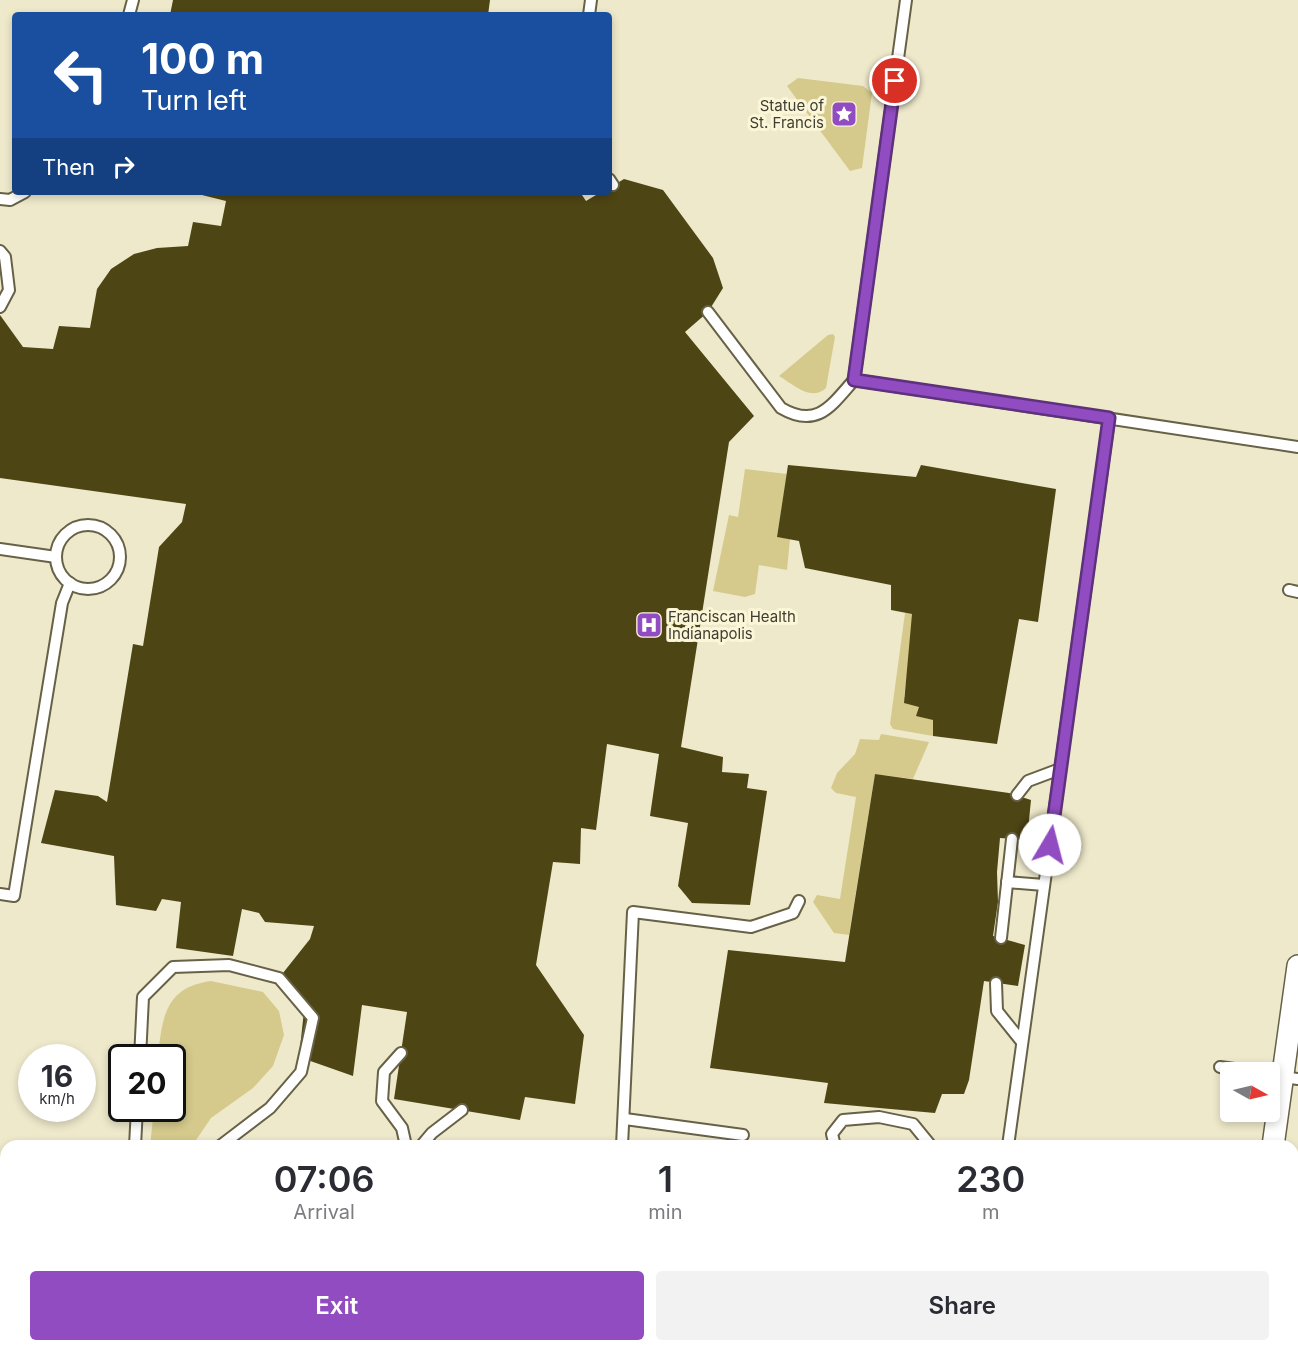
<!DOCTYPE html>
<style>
body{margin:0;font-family:Inter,sans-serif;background:#f2f2f3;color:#2b2b33;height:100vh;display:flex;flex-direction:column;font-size:22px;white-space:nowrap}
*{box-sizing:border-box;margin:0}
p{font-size:20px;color:#7c7c81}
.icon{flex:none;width:33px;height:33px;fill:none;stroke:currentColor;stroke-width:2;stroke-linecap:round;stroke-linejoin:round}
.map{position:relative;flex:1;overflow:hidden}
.side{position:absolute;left:0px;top:1140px;width:1299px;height:212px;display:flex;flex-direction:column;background:#fff;border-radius:18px 18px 0 0;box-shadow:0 3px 9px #0003}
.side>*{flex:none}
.top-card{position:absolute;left:12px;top:12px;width:600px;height:183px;border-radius:6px;box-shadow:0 3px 9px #0003;background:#1a4fa0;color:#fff;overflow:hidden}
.needle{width:39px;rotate:98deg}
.tools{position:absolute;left:1220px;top:1062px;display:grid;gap:12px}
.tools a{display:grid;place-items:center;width:60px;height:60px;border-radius:6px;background:#fff;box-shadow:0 3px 9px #0003;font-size:30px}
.speed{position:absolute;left:18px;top:1044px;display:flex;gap:12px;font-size:30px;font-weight:700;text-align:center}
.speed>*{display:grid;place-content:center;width:78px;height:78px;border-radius:50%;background:#fff;box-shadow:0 3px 9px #0003;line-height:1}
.speed small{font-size:15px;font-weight:400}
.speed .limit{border:3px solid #111;border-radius:9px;background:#fff;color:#111}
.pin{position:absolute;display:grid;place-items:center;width:51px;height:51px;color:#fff;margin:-26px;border:3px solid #fff;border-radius:50%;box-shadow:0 2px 6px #0007}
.me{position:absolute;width:66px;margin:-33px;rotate:8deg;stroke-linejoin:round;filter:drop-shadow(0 0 4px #0008)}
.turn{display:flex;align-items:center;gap:21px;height:126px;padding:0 30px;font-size:27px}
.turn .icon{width:78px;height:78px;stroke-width:2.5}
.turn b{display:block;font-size:42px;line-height:51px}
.then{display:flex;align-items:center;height:57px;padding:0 30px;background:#0003;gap:12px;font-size:22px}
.eta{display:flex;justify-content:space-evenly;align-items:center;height:102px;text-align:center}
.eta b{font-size:36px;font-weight:600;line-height:42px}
.cta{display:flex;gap:12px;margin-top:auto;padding:12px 30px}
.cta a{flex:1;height:69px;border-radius:6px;background:#914cc1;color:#fff;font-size:24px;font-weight:600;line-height:69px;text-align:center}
.cta a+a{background:#f2f2f3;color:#2b2b33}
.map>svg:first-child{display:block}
.green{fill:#d5ca8c}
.building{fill:#4e4514}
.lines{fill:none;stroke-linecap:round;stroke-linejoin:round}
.service-casing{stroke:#666147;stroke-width:14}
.minor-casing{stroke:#666147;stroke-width:24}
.service{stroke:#fff;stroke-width:10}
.minor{stroke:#fff;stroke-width:21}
.route-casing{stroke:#5e317d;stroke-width:15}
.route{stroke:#914cc1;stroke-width:10}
.labels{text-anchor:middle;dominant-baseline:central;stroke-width:6;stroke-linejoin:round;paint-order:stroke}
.poi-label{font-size:15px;fill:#3f3d31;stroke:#fcf6d8;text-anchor:end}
</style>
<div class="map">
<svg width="1298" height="1351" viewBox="0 0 1298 1351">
<rect width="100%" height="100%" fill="#eee9cb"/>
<g class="green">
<path d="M798,78l65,8 9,7 -10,75 -12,3 -63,-85z"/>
<path d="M833,334l2,3 -9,51c-15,14 -32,-3 -47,-12l49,-41z"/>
<path d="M745,469l42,5 -10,63 13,2 -3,31 -28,-5 -4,29 -10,3 -32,-6 16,-76 9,2z"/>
<path d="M905,613l10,1 -11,83 15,4v15l14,4v16l-40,-7 -3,-5z"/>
<path d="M881,734l48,8 -16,37 -38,-5 -26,161 -15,-2 -21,-31 4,-7 23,4 16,-102 -20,-4 -5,-5 6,-15 18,-19 5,-15 19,1z"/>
<path d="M211,981l52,11 16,19 5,24 -11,31 -20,22 -42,30 -19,28h-42l4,-37 18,-1v-50l-14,-1c4,-39 7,-70 53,-76z"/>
</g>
<g class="building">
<path d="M173,0h317l-2,15h-318z"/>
<path d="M624,179l39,11 50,68 10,30 -15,24 -23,20 69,84 -25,26 -48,305 42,10 -1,15 27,2 -2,14 20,3 -17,114 -58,-2 -14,-17 10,-63 -38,-7 9,-62 -52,-10 -11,86 -15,-2 -1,36 -27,-2 -17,103 48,70 -9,69 -50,-7 -5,23 -126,-21 13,-87 -45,-7 -9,71 -54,-19 5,-46 -25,-33 31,-39 4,-13 -49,-4 -6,-9 -17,-4 -9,47 -57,-8 5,-46 -19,-3 -6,12 -40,-6 -2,-49 -73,-13 14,-53 43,6 9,6 26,-158 10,2 16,-99 23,-25 4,-18 -186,-26v-163l23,32 30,2 6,-23 31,2 7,-39 14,-20 23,-15 23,-6 31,-2 5,-24 28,4 5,-25 -36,-9h390l6,9 15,-9h8v-4z"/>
<path d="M788,465l128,12 5,-12 135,24 -18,133 -19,-3 -22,125 -64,-8v-16l-17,-4 3,-9 -15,-4 8,-89 -21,-4v-25l-86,-17 -6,-27 -22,-4z"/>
<path d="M875,774l134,19 22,7 -4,40 -27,-2 -3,34 1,30 -5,34 32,9 -7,41 -34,-5 -15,99 -5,14h-22l-7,19 -111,-10 4,-20 -118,-15 18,-118 117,12z"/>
</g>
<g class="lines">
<g class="service-casing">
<g id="service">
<path d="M129,15l4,-15"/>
<path d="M589,15l2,-15"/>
<path d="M609,179l4,6"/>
<path d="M0,199l10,1 15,-8"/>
<path d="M0,251l5,6 4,33 -9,17"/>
<path d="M708,312l73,96c36,21 50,-2 73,-28l52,-380"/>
<path d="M854,380l444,67"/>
<circle cx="88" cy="557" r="32"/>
<path d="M0,549l56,8"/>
<path d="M1289,590l9,2"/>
<path d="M1017,795l11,-14 32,-12"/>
<path d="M1007,882l37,3"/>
<path d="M0,894l14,2 48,-293 8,-20"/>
<path d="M1001,938l11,-99"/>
<path d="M996,983l1,28 25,31"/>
<path d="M401,1053l-17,19 -2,29 20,27 4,18"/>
<path d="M140,1058l3,-61 30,-30 56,-2 50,13 34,40 -12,54 -31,36 -50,38"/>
<path d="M1220,1067l36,5"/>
<path d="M1269,1075l29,4"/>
<path d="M625,1119l118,16"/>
<path d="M135,1146l2,-38"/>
<path d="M421,1146l11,-13 30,-23"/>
<path d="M622,1146l11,-234 118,15 42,-14 6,-12"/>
<path d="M835,1146l-3,-12 11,-14 36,-3 34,7 18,22"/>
<path d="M1008,1146l101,-727"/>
<path d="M1293,1216l5,1"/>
<path d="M109,1351l1,-5"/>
<path d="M163,1351l1,-5"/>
<path d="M382,1351l1,-5"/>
<path d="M596,1351l1,-5"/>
</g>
</g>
<g class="minor-casing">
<g id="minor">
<path d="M1273,1146l25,-180"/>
<path d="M1247,1351v-5"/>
</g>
</g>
<use href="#service" class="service"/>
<use href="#minor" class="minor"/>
</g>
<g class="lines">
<g class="route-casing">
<path id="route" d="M895,81l-41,299 255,38 -59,427"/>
</g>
<use href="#route" class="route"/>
</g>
<defs>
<g id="sight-square" transform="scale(1.35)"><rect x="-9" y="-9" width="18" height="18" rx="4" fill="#914cc1" stroke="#fcf6d8"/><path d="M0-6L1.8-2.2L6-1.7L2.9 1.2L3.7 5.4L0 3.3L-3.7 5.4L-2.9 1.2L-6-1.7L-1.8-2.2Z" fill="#fff"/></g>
<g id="hospital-square" transform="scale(1.35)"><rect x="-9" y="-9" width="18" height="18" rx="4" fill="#914cc1" stroke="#fcf6d8"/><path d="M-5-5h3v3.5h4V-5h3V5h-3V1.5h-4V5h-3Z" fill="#fff"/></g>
</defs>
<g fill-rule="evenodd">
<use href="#sight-square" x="844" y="114"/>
<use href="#hospital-square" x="649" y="625"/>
</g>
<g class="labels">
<g class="poi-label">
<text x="824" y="105">Statue of<tspan x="824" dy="17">St. Francis</tspan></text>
<text x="668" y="616" text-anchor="start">Franciscan Health<tspan x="668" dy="17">Indianapolis</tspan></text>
</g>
</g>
</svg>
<div class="tools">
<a><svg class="needle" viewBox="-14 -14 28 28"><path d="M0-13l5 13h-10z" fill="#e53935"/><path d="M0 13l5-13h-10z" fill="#7c7c81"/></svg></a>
</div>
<div class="speed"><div>16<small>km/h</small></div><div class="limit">20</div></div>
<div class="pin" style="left:895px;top:81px;background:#d93025"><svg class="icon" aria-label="arrive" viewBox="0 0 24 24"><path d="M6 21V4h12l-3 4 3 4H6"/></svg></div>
<svg class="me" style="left:1050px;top:845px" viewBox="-20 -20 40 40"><circle r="19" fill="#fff"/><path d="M0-13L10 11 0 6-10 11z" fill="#914cc1"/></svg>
<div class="top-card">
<div class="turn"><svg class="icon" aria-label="left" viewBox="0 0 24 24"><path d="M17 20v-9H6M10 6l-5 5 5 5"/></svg><div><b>100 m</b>Turn left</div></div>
<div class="then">Then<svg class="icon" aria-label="right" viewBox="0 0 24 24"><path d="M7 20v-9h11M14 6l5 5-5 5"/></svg></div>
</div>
<section class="side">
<div class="eta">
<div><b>07:06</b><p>Arrival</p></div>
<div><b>1</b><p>min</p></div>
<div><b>230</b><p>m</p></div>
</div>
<div class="cta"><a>Exit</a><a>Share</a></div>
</section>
</div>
